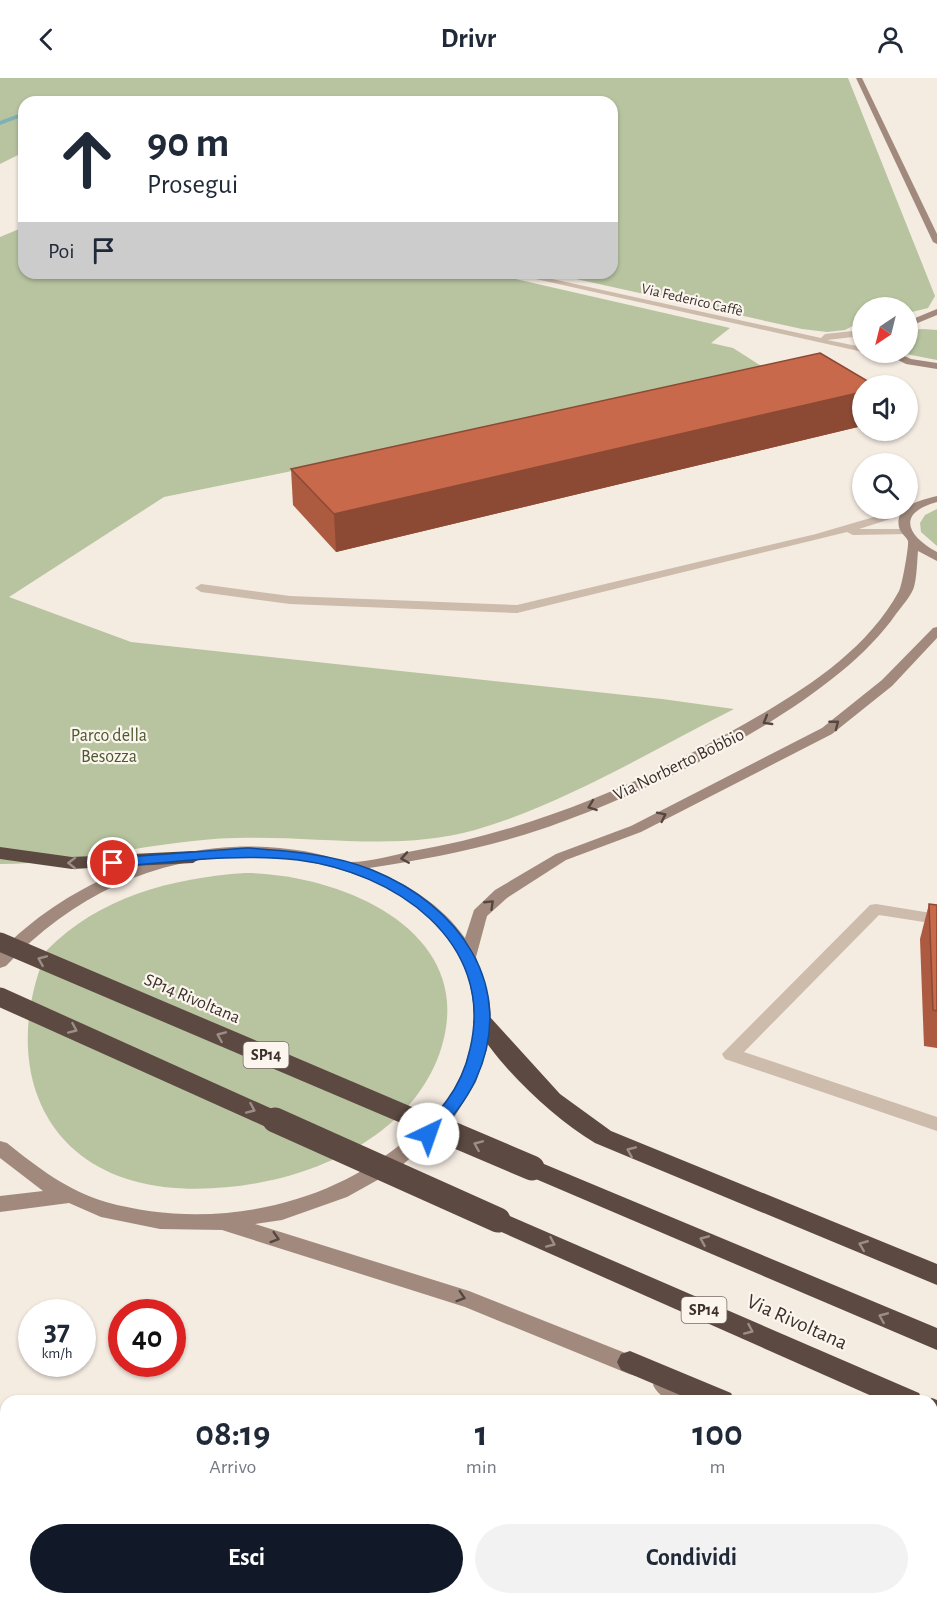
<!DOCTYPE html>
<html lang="it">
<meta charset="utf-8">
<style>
body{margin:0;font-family:"Alegreya Sans",sans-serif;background:#f2f2f3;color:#1f2937;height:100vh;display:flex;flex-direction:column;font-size:22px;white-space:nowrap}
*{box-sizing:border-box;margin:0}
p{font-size:20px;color:#747a83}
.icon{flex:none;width:33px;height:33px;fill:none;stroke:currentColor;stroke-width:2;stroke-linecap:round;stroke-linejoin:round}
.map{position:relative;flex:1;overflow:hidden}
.details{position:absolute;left:0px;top:1317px;width:938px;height:210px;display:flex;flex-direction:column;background:#fff;border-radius:18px 18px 0 0;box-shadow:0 2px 4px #0004}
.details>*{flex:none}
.banner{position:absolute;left:18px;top:18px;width:600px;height:183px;border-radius:18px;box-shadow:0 2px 4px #0004;background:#fff;color:#1f2937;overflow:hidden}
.needle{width:39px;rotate:215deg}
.controls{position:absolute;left:852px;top:219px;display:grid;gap:12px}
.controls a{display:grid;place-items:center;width:66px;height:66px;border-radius:50%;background:#fff;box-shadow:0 2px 4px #0004;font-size:30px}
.speed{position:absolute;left:18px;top:1221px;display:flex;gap:12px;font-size:30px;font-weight:700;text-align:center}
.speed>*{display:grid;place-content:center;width:78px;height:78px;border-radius:50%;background:#fff;box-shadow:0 2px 4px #0004;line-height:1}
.speed small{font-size:15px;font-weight:400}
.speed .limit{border:9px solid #d22;background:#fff;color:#111}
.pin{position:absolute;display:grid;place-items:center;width:51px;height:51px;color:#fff;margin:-26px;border:3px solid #fff;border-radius:50%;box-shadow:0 2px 6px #0007}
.me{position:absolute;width:66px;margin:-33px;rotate:42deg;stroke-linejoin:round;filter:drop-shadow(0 0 4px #0008)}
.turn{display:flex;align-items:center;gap:21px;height:126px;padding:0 30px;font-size:27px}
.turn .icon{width:78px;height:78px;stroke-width:2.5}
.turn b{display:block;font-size:42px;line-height:51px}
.then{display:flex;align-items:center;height:57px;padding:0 30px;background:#0003;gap:12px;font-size:22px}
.eta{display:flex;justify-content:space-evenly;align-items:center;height:102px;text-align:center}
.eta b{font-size:36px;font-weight:700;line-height:42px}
.action{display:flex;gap:12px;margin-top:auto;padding:12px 30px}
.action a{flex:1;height:69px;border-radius:36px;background:#111827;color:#fff;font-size:24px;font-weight:700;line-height:69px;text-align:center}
.action a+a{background:#f2f2f3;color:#1f2937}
header{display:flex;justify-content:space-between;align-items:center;height:78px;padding:0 30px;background:#fff;font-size:27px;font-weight:700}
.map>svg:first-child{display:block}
.green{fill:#b8c4a0}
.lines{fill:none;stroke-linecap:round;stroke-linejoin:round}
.stream{fill:#7fb0b2;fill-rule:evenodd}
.lane{fill:#cdbbac;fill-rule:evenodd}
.street{fill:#cdbbac;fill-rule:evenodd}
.secondary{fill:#a18a7d;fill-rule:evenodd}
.highway{fill:#5c4a42;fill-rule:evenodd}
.highway-bridge-far1{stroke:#5c4a42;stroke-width:19}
.highway-bridge{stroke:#5c4a42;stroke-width:25}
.wall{fill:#ac5a40}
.shaded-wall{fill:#8c4a34}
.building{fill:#c8694b;stroke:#8c4a34;stroke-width:1.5}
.oneway{stroke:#544640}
.oneway2{stroke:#9c8e87}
.route{fill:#1a73e8;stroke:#114b97;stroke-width:1.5}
.labels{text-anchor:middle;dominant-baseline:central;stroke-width:4.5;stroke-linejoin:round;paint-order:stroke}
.far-street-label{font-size:15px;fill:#3b302b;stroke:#fbf5ee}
.shield{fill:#fbf5ee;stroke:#756b66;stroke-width:1.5}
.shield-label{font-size:16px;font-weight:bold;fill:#3b302b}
.park-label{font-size:18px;fill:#4a5a2e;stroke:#fbf5ee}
.street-label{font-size:18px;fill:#3b302b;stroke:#fbf5ee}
.near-street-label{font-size:21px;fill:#3b302b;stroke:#fbf5ee}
</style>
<header><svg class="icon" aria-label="back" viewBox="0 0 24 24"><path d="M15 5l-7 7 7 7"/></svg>Drivr<svg class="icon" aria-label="person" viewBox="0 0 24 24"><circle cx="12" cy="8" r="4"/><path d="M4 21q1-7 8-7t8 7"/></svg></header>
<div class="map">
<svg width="937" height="1527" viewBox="0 0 937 1527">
<rect width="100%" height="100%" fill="#f4ebe1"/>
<g class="green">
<path d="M0,0h848l87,218 -7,12 -20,5v-5h-46v13l-17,9 -18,2 -25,-3 -253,-56h63v-171h-588v54l-6,-1 -18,9z"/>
<path d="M24,149v46h465l241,55 -19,15 22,5 39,25 -608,124 -155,100 122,45 531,57 72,10c-83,42 -170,95 -259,121 -78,22 -160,5 -240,8 -79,2 -156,26 -235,26v-627z"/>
<path d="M923,251l14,1v30l-36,-7 7,-1v-22z"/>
<path d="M937,431v37l-16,-14 -1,-9 5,-8z"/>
<path d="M245,795c99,1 242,61 192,187 -40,98 -176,138 -273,127 -125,-15 -164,-126 -117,-237 52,-53 125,-72 198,-77z"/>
</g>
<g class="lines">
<g class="stream">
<path d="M67,18l2,3 -16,3 1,-1z"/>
<path d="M24,34v4l-24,9v-4z"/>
</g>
<g class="lane">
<path d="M908,429l6,3 -2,2 -53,17h45l4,1v4l-55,1 -6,-3 -330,81 -227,-9 -89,-12 -6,-4 6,-4 89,12 227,9 299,-71z"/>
<path d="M876,826l61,10v10l-58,-9 -135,137 193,65v14l-212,-72 -3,-5 148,-149z"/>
</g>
<g class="street">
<path d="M509,195h16l296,65 4,-4 37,-4v6l-35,4 35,7 1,5z"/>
<path d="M869,274h20l8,4 -5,3z"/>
</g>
<g class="secondary">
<path d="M856,0h6l75,156v10l-4,-2z"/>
<path d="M937,231v6l-29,12v-6z"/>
<path d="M882,274h13l16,7 26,4v6l-31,-5z"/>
<path d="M937,418v6c-41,11 -30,34 0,50v9l-19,-10c-1,11 -1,25 -4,36 -3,9 -12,19 -18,27 -63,92 -248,179 -354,215 -56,19 -114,30 -173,39 37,15 73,37 96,70l9,-28 21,-20 61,-36 75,-28 191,-98 60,-48 51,-52 4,-1v11l-45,48 -60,48 -191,98 -75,28 -59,38 -20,18 -11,41 13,41 2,17 -4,34 -11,33 -21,34 -12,13 -44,39 -52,29 -65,23 -27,4 214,67 174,69 3,7 -3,7 -7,2 -7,-2 -164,-67 -243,-77 -62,-1 -59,-12 -32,-14 -69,9v-16l43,-5 -43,-33v-17l7,2c30,24 61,48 99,59 104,29 221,6 302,-64 20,-17 38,-33 50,-57 12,-24 18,-51 15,-79 -10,-96 -117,-139 -201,-145 -105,-7 -195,34 -266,109l-6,2v-16c69,-71 168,-110 267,-105 17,1 34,3 51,7 10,2 23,8 33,8 20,0 42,-7 62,-11 109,-19 212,-60 308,-114 65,-36 141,-78 178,-146 3,-5 10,-45 9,-50 -2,-5 -8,-8 -9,-14 -5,-21 22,-27 38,-31z"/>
<path d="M664,1298l33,18 3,7c-18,0 -38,3 -47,-16l4,-7z"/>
<path d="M932,1469l5,2v24l-5,-2z"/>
</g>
<g class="highway">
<path d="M0,769l72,10 121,-6 9,6 -9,6 -121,6 -72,-10z"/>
<path d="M483,937l7,2 70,77 51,37 326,133v21l-342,-142c-44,-27 -96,-76 -122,-121l3,-5z"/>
<path d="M532,1081l405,169v22l-413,-176 -3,-6 3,-6z"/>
<path d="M498,1133l421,182 4,8h-40l-393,-174 -4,-7 4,-7z"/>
<path d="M630,1273l101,42 4,8h-41l-73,-31 -4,-8 4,-8z"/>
<path d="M932,1320l5,2v25l-5,-2v-22h-7z"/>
<path d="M932,1398l5,2v27l-5,-2z"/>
</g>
<g class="highway-bridge-far1">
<path d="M0,864l423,180"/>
<path d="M0,919l278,125"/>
</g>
<g class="highway-bridge">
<path d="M275,1042l223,100"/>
<path d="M419,1042l113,48"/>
</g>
</g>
<g class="wall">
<path d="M862,308v40l-526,126 -43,-47 -2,-36z"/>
<path d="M929,826l8,1v143l-13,-2 -4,-107z"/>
</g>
<path class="shaded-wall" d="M862,314v34l-526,126 -2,-38z"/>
<g class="building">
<path d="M820,275l56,33h-14v6l-528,122 -43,-45z"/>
<path d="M929,826l8,1v106l-4,-1z"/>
<path d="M223,1521h103l10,6h-117z"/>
</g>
<defs><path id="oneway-chevron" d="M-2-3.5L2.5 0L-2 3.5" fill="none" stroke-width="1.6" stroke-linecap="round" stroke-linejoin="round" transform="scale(1.5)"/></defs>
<g class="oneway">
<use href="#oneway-chevron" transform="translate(767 643) rotate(150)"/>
<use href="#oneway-chevron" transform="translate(835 646) rotate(-38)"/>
<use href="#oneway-chevron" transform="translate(592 728) rotate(160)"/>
<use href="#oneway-chevron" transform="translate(662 738) rotate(-26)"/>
<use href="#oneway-chevron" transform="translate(405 780) rotate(171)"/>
<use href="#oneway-chevron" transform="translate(490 826) rotate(-44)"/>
<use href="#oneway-chevron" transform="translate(275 1160) rotate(17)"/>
<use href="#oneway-chevron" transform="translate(461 1219) rotate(18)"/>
</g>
<g class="oneway2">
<use href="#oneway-chevron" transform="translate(72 785) rotate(-179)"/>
<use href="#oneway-chevron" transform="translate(42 882) rotate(-157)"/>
<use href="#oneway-chevron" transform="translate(73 951) rotate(24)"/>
<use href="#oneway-chevron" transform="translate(221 958) rotate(-157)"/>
<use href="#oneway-chevron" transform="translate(251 1031) rotate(24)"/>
<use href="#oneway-chevron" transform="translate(478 1067) rotate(-157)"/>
<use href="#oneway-chevron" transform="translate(631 1073) rotate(-157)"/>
<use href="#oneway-chevron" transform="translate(704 1162) rotate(-157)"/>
<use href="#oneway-chevron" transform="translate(551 1165) rotate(24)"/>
<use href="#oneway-chevron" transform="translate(863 1167) rotate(-158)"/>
<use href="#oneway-chevron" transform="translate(883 1239) rotate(-157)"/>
<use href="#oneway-chevron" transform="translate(749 1252) rotate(24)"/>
</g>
<path class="route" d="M247,770c42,3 86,6 125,22 87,35 146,116 104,209 -10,22 -26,41 -42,59h-12l-3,-4c7,-12 19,-21 27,-32 11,-15 20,-34 24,-53 26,-108 -76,-177 -172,-189 -61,-7 -124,2 -185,7l-7,-4 7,-5z"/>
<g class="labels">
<g class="far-street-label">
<text transform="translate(692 222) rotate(13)">Via Federico Caffè</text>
</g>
<g class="shield">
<rect x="243.5" y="964" width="45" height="26" rx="4.5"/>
<rect x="681.5" y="1219" width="45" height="26" rx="4.5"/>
</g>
<g class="shield-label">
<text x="266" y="977">SP14</text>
<text x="704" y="1232">SP14</text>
</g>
<g class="park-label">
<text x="109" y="658">Parco della<tspan x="109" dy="21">Besozza</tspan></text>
</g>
<g class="street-label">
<text transform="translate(679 687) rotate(-26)">Via Norberto Bobbio</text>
<text transform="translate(192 921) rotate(23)">SP14 Rivoltana</text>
</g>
<g class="near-street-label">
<text transform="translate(797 1244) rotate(24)">Via Rivoltana</text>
</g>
</g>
</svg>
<div class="controls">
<a><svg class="needle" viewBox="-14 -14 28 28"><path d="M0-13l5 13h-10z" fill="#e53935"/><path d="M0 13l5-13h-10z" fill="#747a83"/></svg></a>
<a><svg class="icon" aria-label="sound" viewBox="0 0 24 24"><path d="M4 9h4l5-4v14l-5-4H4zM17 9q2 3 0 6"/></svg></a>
<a><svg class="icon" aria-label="search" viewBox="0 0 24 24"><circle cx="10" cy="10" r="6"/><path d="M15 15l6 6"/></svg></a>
</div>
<div class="speed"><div>37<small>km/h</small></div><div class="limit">40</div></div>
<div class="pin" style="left:113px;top:785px;background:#d93025"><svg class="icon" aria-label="arrive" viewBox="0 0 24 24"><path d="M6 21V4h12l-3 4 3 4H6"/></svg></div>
<svg class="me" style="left:428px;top:1056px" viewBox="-20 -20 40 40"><circle r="19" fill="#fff"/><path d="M0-13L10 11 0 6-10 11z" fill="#1a73e8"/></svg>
<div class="banner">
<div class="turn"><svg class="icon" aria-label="ahead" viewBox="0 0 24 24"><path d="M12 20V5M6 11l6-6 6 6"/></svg><div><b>90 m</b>Prosegui</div></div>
<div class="then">Poi<svg class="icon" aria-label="arrive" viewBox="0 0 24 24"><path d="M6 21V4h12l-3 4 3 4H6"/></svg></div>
</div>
<section class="details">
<div class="eta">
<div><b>08:19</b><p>Arrivo</p></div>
<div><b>1</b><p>min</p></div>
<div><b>100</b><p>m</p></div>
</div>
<div class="action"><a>Esci</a><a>Condividi</a></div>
</section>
</div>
